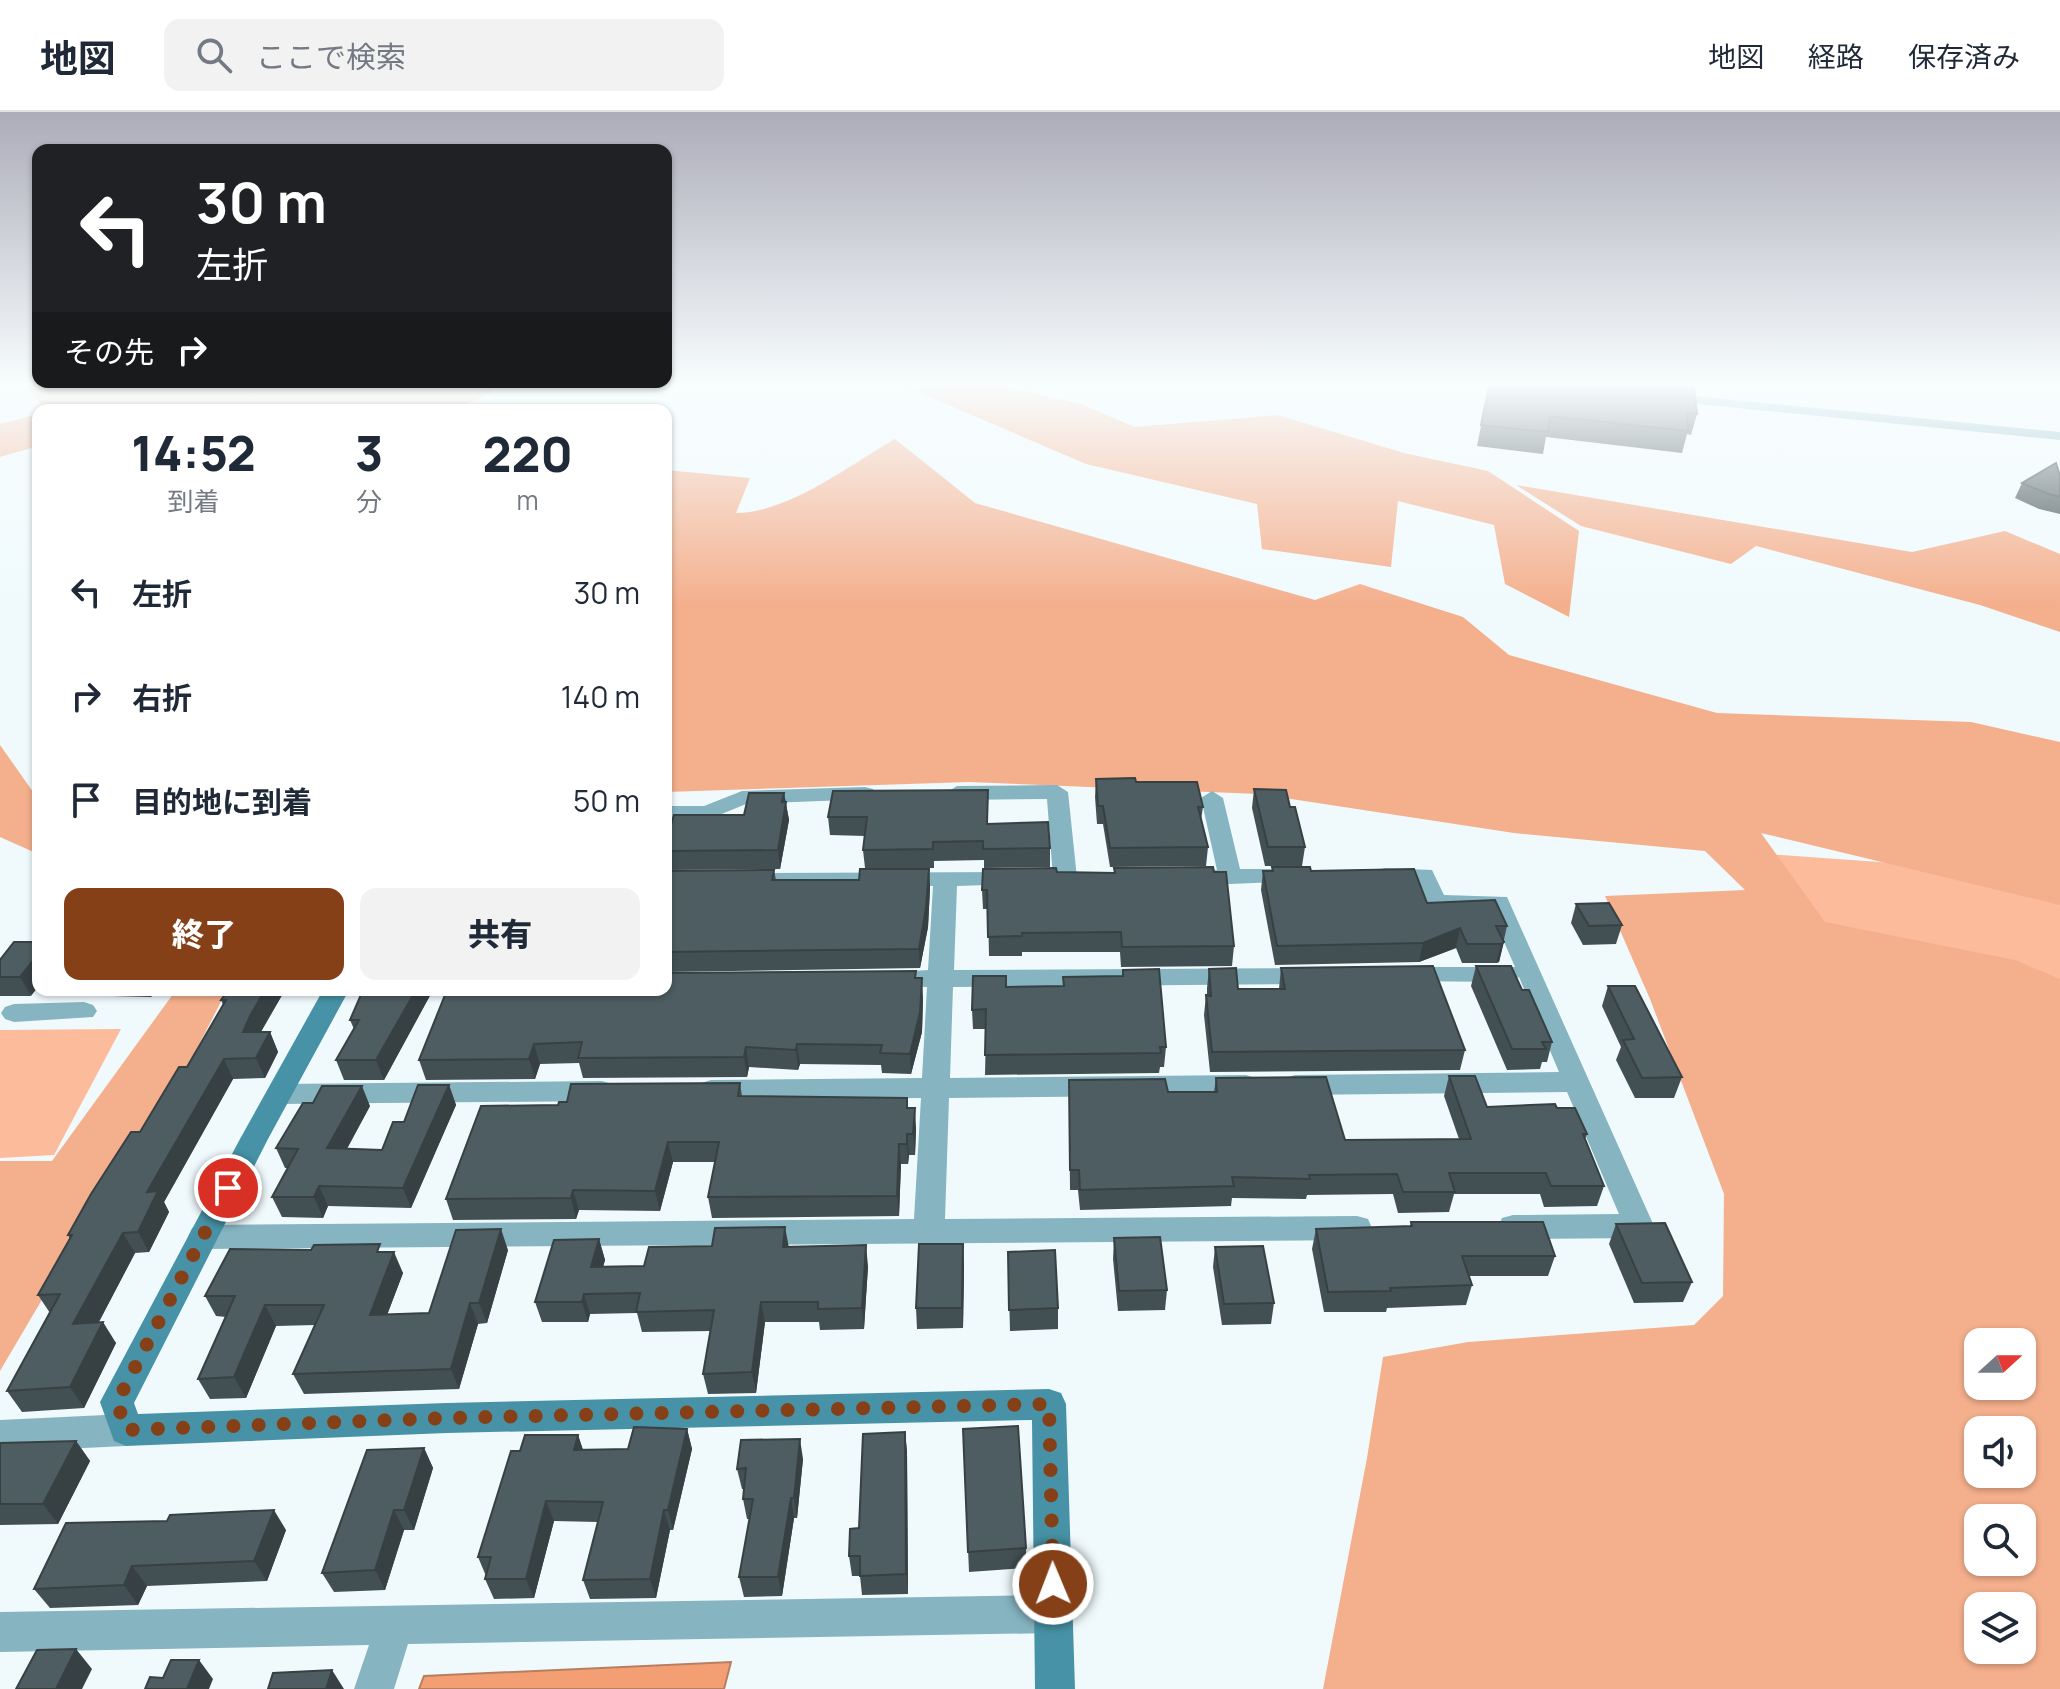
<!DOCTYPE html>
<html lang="ja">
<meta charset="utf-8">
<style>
body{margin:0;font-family:Manrope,"Noto Sans JP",sans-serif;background:#f2f2f3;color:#1f2937;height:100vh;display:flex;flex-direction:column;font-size:30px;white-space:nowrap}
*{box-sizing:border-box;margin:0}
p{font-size:26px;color:#747a83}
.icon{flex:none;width:44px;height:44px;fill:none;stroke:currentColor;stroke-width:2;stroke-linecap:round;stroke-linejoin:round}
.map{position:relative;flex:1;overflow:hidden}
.side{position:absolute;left:32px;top:292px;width:640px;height:592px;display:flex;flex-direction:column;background:#fff;border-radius:16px;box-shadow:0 2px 6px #0004}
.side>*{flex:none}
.top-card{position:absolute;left:32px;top:32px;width:640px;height:244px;border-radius:16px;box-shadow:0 2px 6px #0004;background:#202124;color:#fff;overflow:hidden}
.needle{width:52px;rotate:69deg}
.buttons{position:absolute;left:1964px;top:1216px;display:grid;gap:16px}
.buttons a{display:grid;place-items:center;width:72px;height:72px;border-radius:16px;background:#fff;box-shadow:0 2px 6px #0004;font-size:40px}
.pin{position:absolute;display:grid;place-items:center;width:68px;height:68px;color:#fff;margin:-34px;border:4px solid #fff;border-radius:50%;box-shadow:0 2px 8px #0007}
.me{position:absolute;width:88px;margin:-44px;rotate:359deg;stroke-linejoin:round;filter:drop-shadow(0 0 6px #0008)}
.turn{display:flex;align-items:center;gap:28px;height:168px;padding:0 32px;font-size:36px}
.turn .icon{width:104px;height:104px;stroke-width:2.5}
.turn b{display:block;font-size:56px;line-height:68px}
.then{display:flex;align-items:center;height:76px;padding:0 32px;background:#0003;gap:16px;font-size:30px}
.eta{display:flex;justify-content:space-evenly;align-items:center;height:136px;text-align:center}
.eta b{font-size:48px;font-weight:800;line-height:56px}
.button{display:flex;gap:16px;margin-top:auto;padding:16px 32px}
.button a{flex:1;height:92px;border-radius:16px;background:#854017;color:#fff;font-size:32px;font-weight:800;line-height:92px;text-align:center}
.button a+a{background:#f2f2f3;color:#1f2937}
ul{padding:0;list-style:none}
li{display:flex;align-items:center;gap:24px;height:104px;padding:0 32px}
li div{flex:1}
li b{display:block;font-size:30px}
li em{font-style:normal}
header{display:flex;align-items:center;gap:48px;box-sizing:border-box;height:112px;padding:0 40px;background:#fff;border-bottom:2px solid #e0e1e3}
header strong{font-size:38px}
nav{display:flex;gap:44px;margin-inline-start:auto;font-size:28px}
.search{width:560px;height:72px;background:#f2f2f3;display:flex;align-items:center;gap:20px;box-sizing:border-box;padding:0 28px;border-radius:16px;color:#747a83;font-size:30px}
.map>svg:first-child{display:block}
.green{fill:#fcbb9b}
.forest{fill:#f4af8c;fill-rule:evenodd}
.water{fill:#f39f73;stroke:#b77f60;stroke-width:2}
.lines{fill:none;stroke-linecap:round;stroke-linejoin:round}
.street{fill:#86b4c1;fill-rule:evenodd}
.secondary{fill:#4792a6;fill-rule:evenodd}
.wall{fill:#435053}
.shaded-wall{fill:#374144}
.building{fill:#4e5d61;stroke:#374144;stroke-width:2}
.route{stroke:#854017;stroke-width:14;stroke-dasharray:0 25.2}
</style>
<header>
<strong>地図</strong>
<div class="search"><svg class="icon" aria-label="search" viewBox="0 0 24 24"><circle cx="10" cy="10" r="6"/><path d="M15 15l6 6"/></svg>ここで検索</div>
<nav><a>地図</a><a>経路</a><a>保存済み</a></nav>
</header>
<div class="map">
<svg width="2060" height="1577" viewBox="0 0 2060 1577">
<rect width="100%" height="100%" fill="#f0fafd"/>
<g class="green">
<path d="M1753,741l224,16 83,31v86l-263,-69z"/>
<path d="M121,917l-67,126 -54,3v-128z"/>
</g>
<g class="forest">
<path d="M24,274h472l-6,8 -38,16h-146l-7,-3 -14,3h-238z"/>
<path d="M904,274h98l79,18 54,23 143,-12 126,38 84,18 91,60 -10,86 -64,-33 -11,-59 -96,-24 -7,66 -129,-18 -5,-45 -171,-40z"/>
<path d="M38,302v32l-38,11v-33z"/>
<path d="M895,327l80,64 340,97 45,-16 103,33 46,38 208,58 254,9 89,20v163l-299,-72 64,89 190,38 45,19v710h-737l44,-231 16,-101 85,-15 226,-17 29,-29 1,-102 -74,-195 -45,-103 140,-6 -40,-39 -191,-18 -256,-39 -289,-12 -303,10v-322l84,8 -14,35c52,0 114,-48 159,-74zM1978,1230h44v44h-44zM1978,1318h44v44h-44zM1978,1406h44v44h-44zM1978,1494h44v44h-44z"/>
<path d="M1516,373l396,67 93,-21 55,23v78l-80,-27 -224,-59 -25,18 -150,-38z"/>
<path d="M0,633l38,54v55l-38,-17z"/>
<path d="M176,878h51l-36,70 -64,95 -127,216v-210h52z"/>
</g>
<path class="water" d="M731,1550l-7,27h-305l5,-13z"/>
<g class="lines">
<g class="street">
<path d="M1663,281l397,39v8l-402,-40 -2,-3z"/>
<path d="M1057,673l11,7 9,86 -4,5h-16l-4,-5 -6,-79 -90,1 -11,-7 11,-7z"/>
<path d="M865,675l8,2 3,5 -3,5 -127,5 -39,16h-41v-14h38l38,-15z"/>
<path d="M1212,679l11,7 17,71h56l8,2 4,5 -4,5 -74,3 -45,-2 -4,-5 4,-5 32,-2 -16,-72z"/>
<path d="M1385,756l47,2 12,25 63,2 147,329 -4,9 -11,3 -126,1 -11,-3 -4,-9 4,-9 11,-3 106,-1 -52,-122 -272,3 -10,-3 -4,-7 4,-7 10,-3 264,-3 -40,-95 -11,5 -113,-1 -4,-6 4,-6 9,-2h111l-25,-57 -64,-2 -11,-26 -38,-2 -4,-5 4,-5z"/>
<path d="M1012,760l8,2 4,5 -4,5 -63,2 -3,84 358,-2 9,2 4,6 -4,6 -9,2 -359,3 -3,91 296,-3 10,3 4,7 -4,7 -10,3 -297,3 -4,121 412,-3 11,3 4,9 -4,9 -11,3 -1154,9 -11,-3 -4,-9 4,-9 11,-3 711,-6 7,-121 -210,2 -10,-3 -4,-7 4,-7 10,-3 211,-2 5,-91 -44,-2 -4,-6 4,-6 45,-3 5,-84 -188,1 -8,-2 -4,-5 4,-5 8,-2z"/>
<path d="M84,890l9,3 4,6 -4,6 -79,5 -9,-3 -4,-6 4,-6 9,-3z"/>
<path d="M602,969l10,3 4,7 -4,7 -10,3 -322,3 -10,-3 -4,-7 4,-7 10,-3z"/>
<path d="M126,1302l12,5 5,11 -5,11 -12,5 -126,6v-32z"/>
<path d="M1054,1483l14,5 5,14 -5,14 -14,5 -646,11 -14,45h-40l15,-44 -369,7v-40z"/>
</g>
<path class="secondary" d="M323,878h26l-81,149 -134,264 4,11 309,-11 602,-14 12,4 5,11 9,285h-40l-3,-269 -585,13 -321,13 -12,-5 -14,-39 140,-263z"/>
</g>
<g class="wall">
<path d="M1489,274h196l12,28 -6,21 -4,-1 -5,19 -136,-16 -3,17 -66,-8z"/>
<path d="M2022,371l38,14v17l-21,-5 -24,-11z"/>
<path d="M1096,667l107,28 -2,13 7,27 -2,19 -96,1 -7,-43h-6l-2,-27z"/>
<path d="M1254,677l36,18 15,40 -3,19h-37l-13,-58z"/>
<path d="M988,678v34l62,24v19l-66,1v-8l-50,1v7h-69l-2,-18 2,-14 -35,-1 -2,-18z"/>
<path d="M784,681l5,27 -9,49 -113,1 -1,-28 78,-27z"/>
<path d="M1272,755l39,4 196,55 -8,36 -3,1h-34l-6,-15 -37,14 -144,3 -14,-75 2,-19h9z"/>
<path d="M1114,756l120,78 -2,20 -111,1 -1,-15h-98v4h-33l-1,-47h-5l-1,-19 75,-18 57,1z"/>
<path d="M929,757l1,19 -2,39 -8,41 -254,4v-101l108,-1 2,10h83z"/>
<path d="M1576,792l46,21 -6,19 -33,1 -12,-22z"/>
<path d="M14,830l17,54h-31v-36z"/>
<path d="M1476,854l46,24 30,52 -5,20h-5l-2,7 -33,1 -36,-84z"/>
<path d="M1281,856l184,82 -5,20 -250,2 -6,-57 2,-20h1v-7l2,-19 29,20h41z"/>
<path d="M1123,858l43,77 -2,20h-4l-1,6 -174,2 1,-46h-13l-1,-19 34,-23 57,-1v-9l59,-1z"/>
<path d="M916,866l7,20 -1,34 -11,42 -29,-1 -1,-8 -81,-1 -2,6 -49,-3 -2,10 -164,1 -4,-15 -39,1 -5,15 -109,1 -7,-20 28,-69 -2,-1h221z"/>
<path d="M1608,874l74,91 -8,21h-39l-19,-38 5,-13 -19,-41z"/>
<path d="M108,878h48l-5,7 -39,-1z"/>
<path d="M285,878l-24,42h9l8,20 -13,26 -32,1 -69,123 5,10 -20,40 -14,1 -37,70 18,20 -32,65 -62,4 -15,-21 43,-78 -12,-18 32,-56 -2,-4 72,-103 47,-65 36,-62 -2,-5z"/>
<path d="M363,878h70l-49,90h-40l-8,-20 18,-31 -4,-9z"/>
<path d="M1449,964l38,31 70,1 30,26 -2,5 19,47 -7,20 -53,1 -4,-13h-86l-5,18 -51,1 -5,-19 -86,1 -1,4 -74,-1 -1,8 -151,4 -2,-20h-8l-1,-110 99,12h46l2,-14 129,62 114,-1 -15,-43z"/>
<path d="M740,971l2,13 165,2 1,10 8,20 -1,27h-6l-1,9h-7l-2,52 -187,2 -4,-21 7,-35h-42l-13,49 -81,-1 -3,9 -123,1 -7,-21 112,-94z"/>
<path d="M449,973l7,20 -45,103 -83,-2 -5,12 -41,-1 -10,-20 16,-29h-3l-9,-20 94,-42 -23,43 35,1 22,-28z"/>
<path d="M1411,1110l144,34 -7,20h-79l3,9 -6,20 -79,3 -1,4h-62l-12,-63 4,-20 94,-3z"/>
<path d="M1616,1112l76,58 -9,20 -49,1 -25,-59z"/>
<path d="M1114,1126l53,52 -2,20 -47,1 -5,-52z"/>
<path d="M599,1127l6,21 -2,7 41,-1 144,-19 80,19 -4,63 -44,1 -1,-8h-54l-9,71 -48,1 -5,-20 8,-43 -69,1 -5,-19 -47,1 -2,8h-46l-7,-20z"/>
<path d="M1215,1135l59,56 -3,21 -49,1 -9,-58z"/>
<path d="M508,1138l-21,73 -9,1 -19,65 -155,5 -11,-20 22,-49 -39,1 -30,72 -36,1 -12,-20 28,-62 -10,-1 -11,-20 179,-44 19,21 -16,42 42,-2z"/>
<path d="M1008,1140l50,56v21l-48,2z"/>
<path d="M964,1152l-1,64 -46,1 -1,-21z"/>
<path d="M687,1317l5,20 -19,81h-3l-14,68 -66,1 -7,-19 15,-58 -44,-1 -20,77 -40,1 -9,-20 1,-3 -8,-19 42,-106 58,-16 5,15 45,-1z"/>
<path d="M963,1317l63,119v20l-57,4z"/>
<path d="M905,1320l2,20 1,142 -46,1 -2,-19h-8l-3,-20 10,-28z"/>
<path d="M76,1329l14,20 -32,63 -58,1v-82z"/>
<path d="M424,1336l9,20 -19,62h-10l-19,60 -51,2 -12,-19z"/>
<path d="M803,1347l-6,59h-3l-12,78 -38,1 -5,-20 10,-58h-2l-4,-20 1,-10h-2l-5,-20z"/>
<path d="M286,1418l-19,51 -120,5 -9,19 -88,3 -16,-19z"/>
</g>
<g class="shaded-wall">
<path d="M784,681l5,27 -9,49 -2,-19z"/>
<path d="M929,757l1,19 -2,39 -8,41 -1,-19z"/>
<path d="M1460,816l-4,20 -37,14 4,-19z"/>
<path d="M1504,830l-5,20 -3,1 5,-19z"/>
<path d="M38,842v33l-7,9 -11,-19z"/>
<path d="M922,866l1,20 -1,34 -11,42 -1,-20z"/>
<path d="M148,878h8l-5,7z"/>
<path d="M265,878h20l-27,46 -15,-4 7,-16z"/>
<path d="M416,878h17l-49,90 -8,-20z"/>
<path d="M270,920l8,20 -13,26 -9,-20z"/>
<path d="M534,932l6,20 -5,15 -6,-20z"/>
<path d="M797,932l3,20 -2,6 -2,-20z"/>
<path d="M746,935l3,20 -2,10 -3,-20z"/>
<path d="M224,947l9,20 -69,123 5,10 -20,40 -11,-20 9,-40z"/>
<path d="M449,973l7,20 -45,103 -8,-20z"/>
<path d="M362,974l8,20 -34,62 -9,-20z"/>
<path d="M915,996l1,20 -1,27 -2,-21z"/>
<path d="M907,1022l2,21 -1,9 -1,-20z"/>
<path d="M668,1030l5,20 -13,49 -5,-20z"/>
<path d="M899,1032l2,20 -2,52 -2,-20z"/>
<path d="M319,1074l9,20 -5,12 -9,-21z"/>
<path d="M573,1078l6,20 -3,9 -5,-21z"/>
<path d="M785,1115l4,21 -6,-1z"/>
<path d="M501,1117l7,21 -21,73 -8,-20z"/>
<path d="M123,1121l12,20 -48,92 -14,-21z"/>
<path d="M599,1127l6,21 -8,28 -6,-21z"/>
<path d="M963,1132l1,20 -1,64 -1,-20z"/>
<path d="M866,1133l2,21 -4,63 -2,-21z"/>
<path d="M394,1140l9,21 -24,63 -9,-21z"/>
<path d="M584,1182l6,20 -2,8 -6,-20z"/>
<path d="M761,1190l4,20 -9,71 -4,-21z"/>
<path d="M470,1191l8,21 -19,65 -8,-20z"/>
<path d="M265,1193l11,21 -30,72 -12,-21z"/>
<path d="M103,1210l13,21 -32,65 -14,-21z"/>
<path d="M687,1317l5,20 -19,81 -5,-20z"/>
<path d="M905,1320l2,20 1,142 -2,-20z"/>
<path d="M578,1323l7,21 -11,-6z"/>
<path d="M800,1327l3,20 -6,59 -3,-20z"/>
<path d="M76,1329l14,20 -32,63 -15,-20z"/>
<path d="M424,1336l9,20 -19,62 -10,-20z"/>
<path d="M791,1386l3,20 -12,78 -4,-19z"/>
<path d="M546,1389l8,20 -20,77 -8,-19z"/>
<path d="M274,1398l12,20 -19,51 -13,-20z"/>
<path d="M394,1398l10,20 -19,60 -10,-20z"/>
<path d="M664,1398l6,20 -14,68 -6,-19z"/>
<path d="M132,1454l15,20 -9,19 -14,-20z"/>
<path d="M76,1537l16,20 -10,20h-26z"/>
<path d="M199,1548l14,19 -4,10h-22z"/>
<path d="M332,1558l12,19h-18z"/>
</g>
<g class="building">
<path d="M1489,274l205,1 3,27 -10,-2 1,19 -138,-15 -2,16 -67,-7z"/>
<path d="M2056,351l4,13v21l-14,-4 -24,-10z"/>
<path d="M1135,666l1,4h61l6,25h-5l10,40 -98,1 -7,-42h-5l-2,-27z"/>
<path d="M1254,677l32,1 4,17h5l10,40h-37z"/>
<path d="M988,678l-1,34 61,-2 2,26 -67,1v-8l-50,1v7l-70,1 4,-33h-39l5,-26z"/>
<path d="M749,681h35l-2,9h4l-8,48 -112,1v-9l8,-27h70z"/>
<path d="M1213,755l1,5h12l8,74 -112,1 -1,-15 -99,1v3l-34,1 -1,-47h-5l1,-21 73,-1 1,4 58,1 -1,-5z"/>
<path d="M1272,755h38l1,4 103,-2 13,34 68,-3 12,26h-11l8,16 -3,2h-34l-7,-16 -37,15 -146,3 -14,-75h10z"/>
<path d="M860,757h69l-3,39 -7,41 -253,3v-81l108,-1 -2,10h87z"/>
<path d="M1609,791l13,22 -33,1 -13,-22z"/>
<path d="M14,830h24v12l-18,23h-20v-17z"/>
<path d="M1433,854l32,84 -253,2 -6,-57 5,1 -2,-27 27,-1 2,21h47l-4,-21z"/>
<path d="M1476,854h35l11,24h7l23,52h-10l4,7h-34z"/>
<path d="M1159,857l7,78h-6l1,6 -176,2 1,-46 -14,1 1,-34h33v11l58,-1 -1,-9 60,-1v-6z"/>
<path d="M916,859l-1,7h7l-2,34 -10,42 -30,-1 2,-8 -85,-1 -1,6 -50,-3 -2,10 -166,1 4,-16 -48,2 -5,15 -110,1 28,-70h219v-17z"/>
<path d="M1608,874h27l47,91 -40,1 -19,-38 11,-1z"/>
<path d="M228,878h37l-15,26 -7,16h27l-14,26 -32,1 -77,133 11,-1 -20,41 -15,1 -50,91 30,-2 -33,65 -63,4 53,-97 -22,1 34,-60h-4l23,-41 40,-62h9l39,-65h8l39,-67h-5z"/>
<path d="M363,878h53l-40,70h-40l23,-40h-9z"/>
<path d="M1449,964h26l12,31 68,-3 2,4h18l12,26h-4l21,52h-53l-5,-13h-97l6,19h-52l-6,-18 -88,1 1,4 -78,-2 2,9 -154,4 -1,-20h-9l-1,-90 96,-1 3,13h49l-1,-14 110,-1 19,63 126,-1z"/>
<path d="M740,971l-2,13 169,2v10h8l-2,26h-6v10h-8l-2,52 -189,1 11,-55h-51l-13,49 -82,-1 -2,8 -125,1 35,-93 77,-1 1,-3h8l4,-18z"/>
<path d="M418,973h31l-46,103 -84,-2 -5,11h-42l26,-48 -22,-1 27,-45h10l9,-17h40l-35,62 55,2 11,-28h11z"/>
<path d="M1411,1110h132l12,34h-93l10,29 -82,3 1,3 -63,1 -12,-63 96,-3z"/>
<path d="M1665,1111l27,59 -50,1 -26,-59z"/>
<path d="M785,1115l-2,20 83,-2 -4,63 -44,1v-7h-57l-9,70 -49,2 11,-64 -78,2 4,-19 -56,1 -2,8h-47l19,-62 45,-1 -8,28 53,-1 5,-19 63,-1 3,-18z"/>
<path d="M501,1117l-22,74h-9l-19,66 -158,5 31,-69h-59l-31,72 -36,2 37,-83h-30l25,-47 81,1 3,-5 66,-1 -3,8h17l-24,63 59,-2 27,-83z"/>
<path d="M1160,1125l7,53 -48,1 -5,-53z"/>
<path d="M919,1132h44l-1,64h-46z"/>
<path d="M1263,1134l11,57 -50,1 -9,-57z"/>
<path d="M1055,1138l3,58 -49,2 -1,-58z"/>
<path d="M1018,1314l8,122 -58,4 -5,-123z"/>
<path d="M634,1315l53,2 -19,81h-4l-14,69 -67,1 20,-78 -57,-1 -20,78h-41l6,-22h-13l33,-106h9l5,-16h53l-4,15 54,-1z"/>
<path d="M905,1320l1,142 -46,2v-20h-11l1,-27 9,-1 4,-94z"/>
<path d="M800,1327l-6,59h-3l-13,79h-39l14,-78h-10l3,-31 -9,1 4,-29z"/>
<path d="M76,1329l-33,63h-43v-61z"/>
<path d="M424,1336l-20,62h-10l-19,60 -53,3 45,-123z"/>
<path d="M274,1398l-20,51 -122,5 -8,19 -90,4 32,-66 101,-2 3,-6z"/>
<path d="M76,1537l-20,40h-40l21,-39z"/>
<path d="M171,1548h28l-12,29h-42l5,-12 13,1z"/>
<path d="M332,1558l-6,19h-58l5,-16z"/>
</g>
<linearGradient id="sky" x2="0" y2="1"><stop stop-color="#acacb9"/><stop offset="0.55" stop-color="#f8fdfe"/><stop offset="1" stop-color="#f8fdfe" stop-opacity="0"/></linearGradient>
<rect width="2060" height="495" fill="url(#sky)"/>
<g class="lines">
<path class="route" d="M228,1076l-111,214 9,28 321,-12 602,-14 4,180"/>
</g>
</svg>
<div class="buttons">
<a><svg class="needle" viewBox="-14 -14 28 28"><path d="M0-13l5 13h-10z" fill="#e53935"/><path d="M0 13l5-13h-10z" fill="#747a83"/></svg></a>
<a><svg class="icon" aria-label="sound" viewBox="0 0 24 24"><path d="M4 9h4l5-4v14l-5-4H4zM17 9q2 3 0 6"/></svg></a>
<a><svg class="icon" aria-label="search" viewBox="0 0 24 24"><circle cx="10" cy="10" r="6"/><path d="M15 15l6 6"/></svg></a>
<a><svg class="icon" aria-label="layers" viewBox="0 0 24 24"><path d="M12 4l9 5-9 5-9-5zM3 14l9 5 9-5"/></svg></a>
</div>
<div class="pin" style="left:228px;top:1076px;background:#d93025"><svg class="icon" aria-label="arrive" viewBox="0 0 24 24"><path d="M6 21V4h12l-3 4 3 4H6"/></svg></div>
<svg class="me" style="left:1053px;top:1472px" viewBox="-20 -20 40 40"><circle r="17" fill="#854017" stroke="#fff" stroke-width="3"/><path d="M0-11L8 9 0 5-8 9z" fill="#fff"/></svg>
<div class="top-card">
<div class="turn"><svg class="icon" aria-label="left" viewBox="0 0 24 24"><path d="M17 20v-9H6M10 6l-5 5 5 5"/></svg><div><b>30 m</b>左折</div></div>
<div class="then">その先<svg class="icon" aria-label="right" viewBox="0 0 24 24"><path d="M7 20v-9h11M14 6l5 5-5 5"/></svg></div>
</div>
<section class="side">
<div class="eta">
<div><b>14:52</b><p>到着</p></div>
<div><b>3</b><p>分</p></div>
<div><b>220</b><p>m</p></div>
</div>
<ul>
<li><svg class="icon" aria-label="left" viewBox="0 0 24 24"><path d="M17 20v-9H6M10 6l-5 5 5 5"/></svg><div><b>左折</b></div><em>30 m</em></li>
<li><svg class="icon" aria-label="right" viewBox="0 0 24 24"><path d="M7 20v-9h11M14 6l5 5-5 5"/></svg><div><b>右折</b></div><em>140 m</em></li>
<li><svg class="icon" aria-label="arrive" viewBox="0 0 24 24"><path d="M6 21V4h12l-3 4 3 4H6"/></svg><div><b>目的地に到着</b></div><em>50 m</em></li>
</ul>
<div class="button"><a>終了</a><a>共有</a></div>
</section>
</div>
